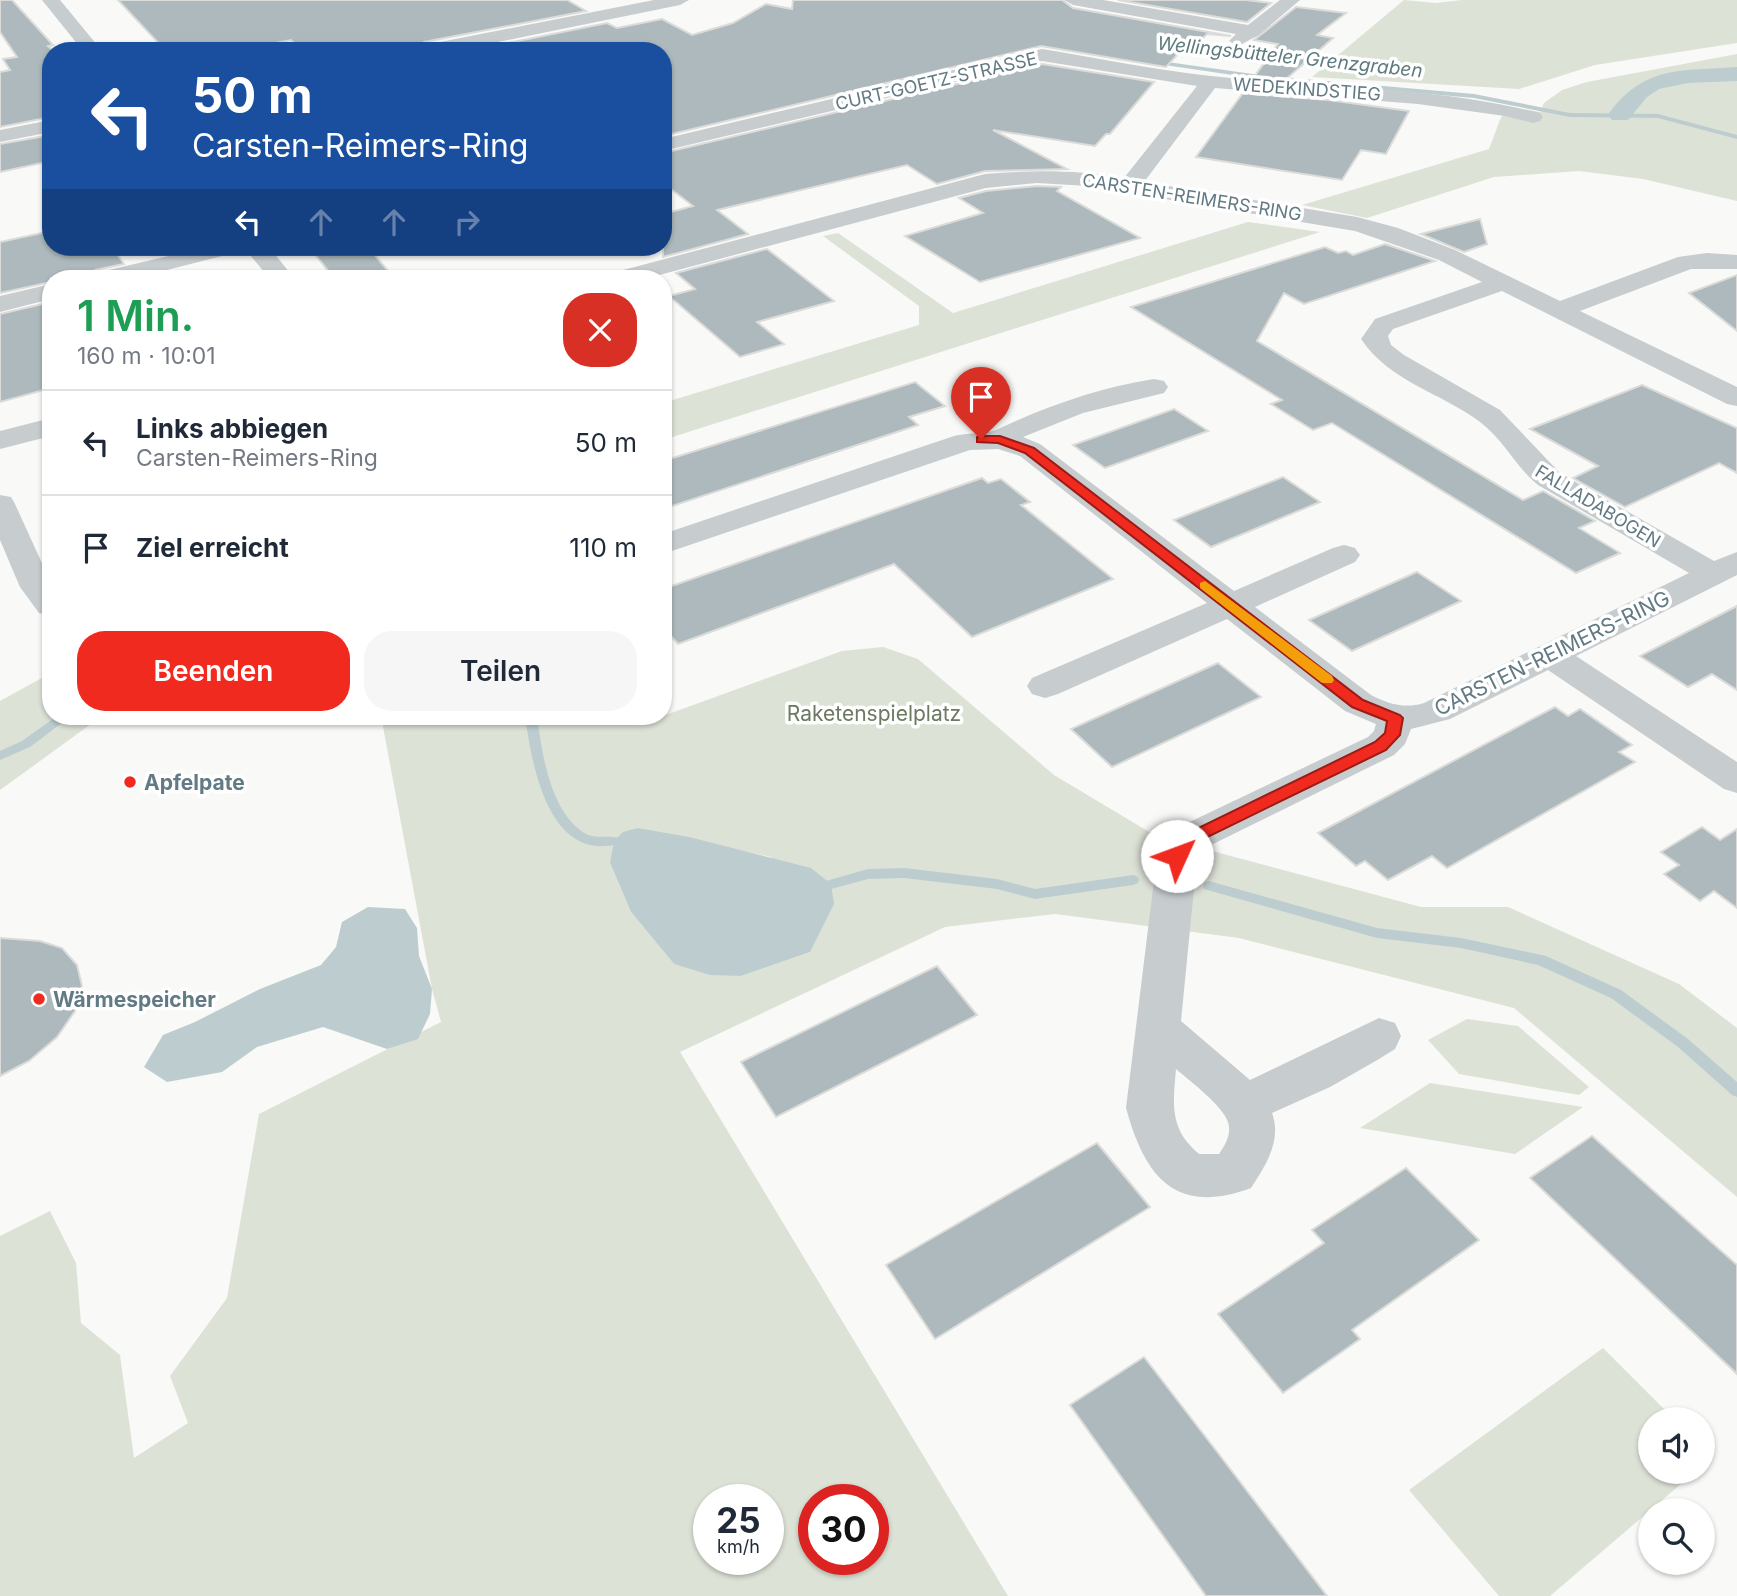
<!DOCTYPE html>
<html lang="de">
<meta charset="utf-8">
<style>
body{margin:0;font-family:Inter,sans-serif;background:#f6f6f7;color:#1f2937;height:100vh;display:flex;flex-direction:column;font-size:26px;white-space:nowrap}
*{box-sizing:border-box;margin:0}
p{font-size:23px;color:#747a83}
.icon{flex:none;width:38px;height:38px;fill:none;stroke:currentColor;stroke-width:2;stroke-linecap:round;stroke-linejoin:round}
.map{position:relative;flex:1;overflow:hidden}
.panel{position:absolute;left:42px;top:270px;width:630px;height:455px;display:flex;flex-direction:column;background:#fff;border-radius:28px;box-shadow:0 2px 5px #0004}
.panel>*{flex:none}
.banner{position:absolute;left:42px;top:42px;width:630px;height:214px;border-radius:28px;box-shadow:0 2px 5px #0004;background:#1a4fa0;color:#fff;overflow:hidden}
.tools{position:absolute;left:1638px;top:1407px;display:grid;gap:14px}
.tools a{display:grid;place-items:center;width:77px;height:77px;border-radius:50%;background:#fff;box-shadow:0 2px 5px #0004;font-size:35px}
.speed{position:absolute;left:693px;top:1484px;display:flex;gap:14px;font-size:35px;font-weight:700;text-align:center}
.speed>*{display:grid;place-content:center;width:91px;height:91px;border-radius:50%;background:#fff;box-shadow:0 2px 5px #0004;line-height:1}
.speed small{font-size:18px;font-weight:400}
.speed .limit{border:10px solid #d22;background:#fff;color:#111}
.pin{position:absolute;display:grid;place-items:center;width:60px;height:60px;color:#fff;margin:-72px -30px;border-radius:50% 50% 50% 0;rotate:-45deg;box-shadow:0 0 7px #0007}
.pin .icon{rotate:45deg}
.me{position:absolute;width:77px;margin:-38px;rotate:47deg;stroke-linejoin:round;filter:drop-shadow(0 0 5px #0008)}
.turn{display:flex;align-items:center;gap:24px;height:147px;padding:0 35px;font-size:32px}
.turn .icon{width:91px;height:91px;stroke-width:2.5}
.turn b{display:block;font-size:49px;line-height:60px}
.lanes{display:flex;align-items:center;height:66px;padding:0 35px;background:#0003;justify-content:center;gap:35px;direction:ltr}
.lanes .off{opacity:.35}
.round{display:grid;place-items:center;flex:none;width:74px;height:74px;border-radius:28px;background:#f6f6f7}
.summary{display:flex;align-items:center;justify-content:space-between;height:119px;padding:0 35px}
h1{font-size:42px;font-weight:600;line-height:52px;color:#1e9e55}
.button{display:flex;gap:14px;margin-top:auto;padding:14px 35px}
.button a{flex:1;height:80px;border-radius:28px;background:#f02a1f;color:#fff;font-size:28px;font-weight:600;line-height:80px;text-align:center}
.button a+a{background:#f6f6f7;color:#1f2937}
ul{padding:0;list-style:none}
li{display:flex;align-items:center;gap:21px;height:105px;padding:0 35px;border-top:2px solid #e0e1e3}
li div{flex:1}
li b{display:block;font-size:26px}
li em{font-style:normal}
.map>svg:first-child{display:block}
.green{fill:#dde2d7;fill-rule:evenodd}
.water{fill:#bdcdcf}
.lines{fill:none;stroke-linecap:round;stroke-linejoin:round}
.stream{fill:#bdcdcf;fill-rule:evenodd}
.canal{fill:#bdcdcf;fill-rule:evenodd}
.building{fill:#adb9bc;stroke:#dbdbd9;stroke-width:2}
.minor{fill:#c7cccf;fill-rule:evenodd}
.route{fill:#f02a1f;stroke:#9c1b14;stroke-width:2}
.slow{fill:#f59e0b}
.poi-dot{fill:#f02a1f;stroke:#fff;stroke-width:2.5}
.labels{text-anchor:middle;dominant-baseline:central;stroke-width:7;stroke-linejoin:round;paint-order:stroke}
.far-street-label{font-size:18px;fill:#627a84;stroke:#fff}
.far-water-label{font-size:19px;font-style:italic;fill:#5d7b7e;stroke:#fff}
.street-label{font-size:21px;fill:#627a84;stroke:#fff}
.park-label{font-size:21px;fill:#6b7a61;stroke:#fff}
.poi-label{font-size:21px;font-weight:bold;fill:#627a84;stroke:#fff;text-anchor:start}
</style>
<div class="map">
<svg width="1737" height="1596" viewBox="0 0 1737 1596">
<rect width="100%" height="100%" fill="#f9f9f7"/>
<g class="green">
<path d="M1404,0l32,3 26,-3h275v43l-142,22 -76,24 -207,-12z"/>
<path d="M1737,54v147l-94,-22 -64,-8 -85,6 -127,41 -65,-13 187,-56c16,-38 7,-44 51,-37l4,-9 18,-13 25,-8z"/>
<path d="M1248,222l72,10 -657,208v-37l256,-78v-19l-96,-70 15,-3 115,80z"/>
<path d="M883,647l35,12 136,116 102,61 265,71h87l171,77 58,44v169l-223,-189 -275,-70 -184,-24 -110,13 -265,125 328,544h-1008v-360l50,-25 26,52 5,60 39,32 14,103 54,-35 -18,-47 57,-78 32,-184 182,-92 -9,-33 -51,-273h232l1,2 39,1 10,-3 179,-65zM638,828l133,29 39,95 -69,24 -67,-12 -43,-52 -21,-49zM709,1500h59v59h-59zM814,1500h59v59h-59z"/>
<path d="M51,673v43h51l-102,74v-89z"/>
<path d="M1467,1019l51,7 71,61 -10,8 -120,-21 -31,-34z"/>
<path d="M1430,1083l153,24 -68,47 -155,-26z"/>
<path d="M1603,1348l71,71h-24v53h45l-145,124h-51l-90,-106z"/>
</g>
<g class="water">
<path d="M638,828l51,9 122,31 20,16 3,20 -24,48 -69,24 -31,-1 -36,-11 -43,-52 -21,-49 4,-22 9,-9z"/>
<path d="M368,907l37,2 12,19 2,28 13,33 -2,25 -12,25 -31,10 -64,-22 -66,20 -35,25 -55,10 -23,-15 19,-32 32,-13 65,-33 61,-24 15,-18 6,-25z"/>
</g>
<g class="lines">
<g class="stream">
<path d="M1153,60l107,15 214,19 96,19 88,1 79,21v4l-79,-21 -88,-1 -96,-19 -214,-19 -109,-16z"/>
<path d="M57,716h14l-41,31 -30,13v-9l22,-10z"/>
<path d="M525,716h12c5,37 13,97 49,118 9,5 23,1 32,4l2,3 -2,3c-70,18 -86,-79 -93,-128z"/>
<path d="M904,868l93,11 38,10 98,-14 5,2 1,3 -1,3 -5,2 -98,14 -38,-10 -93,-11 -36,1 -37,10 -5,-2 -1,-3 1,-3 42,-12z"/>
<path d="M1209,881l168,47 84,10 85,18 75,34 67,49 49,43v15l-5,-2 -54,-48 -67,-49 -73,-33 -77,-17 -84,-10 -173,-49 -1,-3 1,-3z"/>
</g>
<path class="canal" d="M1737,67v14l-49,2 -29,6 -12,8 -19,23h-16l-4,-5c35,-50 74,-44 129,-48z"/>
</g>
<g class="building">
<path d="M0,0h12l41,45 -5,1 3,3v68l-51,10v-55l10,-2 -7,-11 14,-2 -17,-25z"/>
<path d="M118,0h449l19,11 -162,31 -11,9h-110l-12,-11 -58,11 -10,-5 -26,5h-31z"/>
<path d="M793,0h269l11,8 158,28 -24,-2 -11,11 -9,-1 -21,23 -125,-21 -378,90v-85h-195l139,-28 10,5 45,-9 30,16 41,-12 33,-19 26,5z"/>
<path d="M1118,0h128l25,3 -24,19z"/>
<path d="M1296,7l50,6 -29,22 16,3 -48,42 -31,-3 24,-33 -24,-4z"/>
<path d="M1042,64l112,18 -44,52h-4l-11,12 -102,-16 74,39 -82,2 -48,13 -30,-19 -190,45 31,24 -85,23v-43l30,-8 -30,-23v-30z"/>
<path d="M1243,93l85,7 81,11 -23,43 -25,-4 -19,30 -146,-23z"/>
<path d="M51,135v26l-51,11v-28z"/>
<path d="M1037,186l24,1 -4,4 83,47 -160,44 -75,-46 78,-23 -24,-15 27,-7z"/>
<path d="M1480,219l7,25 -23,8 -43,-18z"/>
<path d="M51,231v16h61l12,17 -29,6 -5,8h-39v4l-51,11v-51z"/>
<path d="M1385,244l50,17 -131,43 -20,-11 -27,48 266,159 20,-9 52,30 -16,7 41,25 -44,20 -244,-150 -19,7 -42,-26 11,-4 -151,-93 194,-60 13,6 8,-2 7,4z"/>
<path d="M309,247h59l26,31h-60z"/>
<path d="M767,249l67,52 -77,21 27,22 -44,13 -71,-61 26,-7 -19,-16z"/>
<path d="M1737,275v56l-48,-38z"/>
<path d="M51,302v86l-51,14v-88z"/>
<path d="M915,382l30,24 -36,11 9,8 -255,84v-48z"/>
<path d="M1642,385l95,43v45l-18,-10 -94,44 -52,-29 25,-12 -68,-37z"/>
<path d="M1174,409l34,22 -103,37 -32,-23z"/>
<path d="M1283,477l37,25 -109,45 -37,-27z"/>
<path d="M982,478l6,5 13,-4 29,23 -9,3 92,74 -141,58 -78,-73 -216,80 -15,-17v-38z"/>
<path d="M1417,572l44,29 -109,50 -43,-31z"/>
<path d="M1737,606v84l-25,-16 -24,13 -48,-31z"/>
<path d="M1218,663l43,34 -149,70 -41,-38z"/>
<path d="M1555,707l13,9 12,-7 52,36 -13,7 16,10 -188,106 -15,-12 -44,24 -23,-19 -9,5 -38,-33z"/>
<path d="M1702,827l18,13 17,-11v79l-23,-17 -14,10 -36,-27 15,-9 -18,-13z"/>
<path d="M0,938l40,3 22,7 15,17 5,21 -7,25 -18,26 -28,24 -29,15z"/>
<path d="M937,966l40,49 -201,102 -35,-55z"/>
<path d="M1592,1136l145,129v109l-207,-196z"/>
<path d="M1097,1143l53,64 -215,132 -49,-74z"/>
<path d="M1406,1168l73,72 -127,90 8,9 -77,54 -65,-79 106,-71 -12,-13z"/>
<path d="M1144,1357l77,100 106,139h-121l-136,-191z"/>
</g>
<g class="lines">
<g class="minor">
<path d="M42,0h18l42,51h-19z"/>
<path d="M654,0h35l-9,5 -226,46h-38l9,-6z"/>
<path d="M1064,0h39l145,25 32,-25h20l-41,35 -21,11 -9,-5 7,-7 -163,-29z"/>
<path d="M1042,49c56,9 113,21 169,27 110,12 221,10 329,37l3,4 -3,4 -7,2 -28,-7 -87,-12 -203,-16 -71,94 213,35 41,11 57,22 105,51 118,-44 29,-4 30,2v14h-46l-111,42 157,76v19l-10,-2 -225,-113 -109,38 -5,7 3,9 13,10 96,55 60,63 154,88 23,-9v23l-161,81 161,106v31l-13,-4 -176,-119 -98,49 -39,10 -6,15 -11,11 -191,94 -6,9 -16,163 69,59 129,-62 16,5 6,13 -6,13 -16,10 -49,28 -58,26c10,27 -6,52 -21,75 -76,28 -106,-11 -125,-80l31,-252 18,-27 193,-92 6,-6 2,-7 -31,-13 -118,-92 -169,75 -13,4 -13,-4 -5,-8 5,-8 175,-75 -187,-147 -22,-7 -28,1 -307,104v-20l291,-98c11,-3 33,-2 42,-6 51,-24 102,-42 158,-51l10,2 4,6 -4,6 -81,20 -60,24 17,7 194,147 99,-43 11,-3 11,3 5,7 -5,7 -100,45 116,88c17,9 34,14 53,8l265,-130 -151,-88c-22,-18 -35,-46 -58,-63 -40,-30 -90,-40 -119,-83l14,-20 107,-37 -43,-22 -84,-29 -267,-45 -51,-3 -51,5 -338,90h-39l3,-5 373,-99c48,-4 91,-4 139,4l73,-92 -155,-25 -379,90v-12zM1176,1069c14,12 46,36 52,53 4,12 -3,23 -9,32h-20c-30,-25 -26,-50 -23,-85z"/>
<path d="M51,120v12l-51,10v-12z"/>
<path d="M207,247h62l25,31h-25l-23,-28 -111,28h-42l3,-5z"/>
<path d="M51,284v15l-51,13v-16z"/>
<path d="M51,418v18l-51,13v-18z"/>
<path d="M0,495l11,2 4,7 36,79v33l-12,-3 -19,-26 -20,-47z"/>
</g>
</g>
<path class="route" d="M981,436h19l34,12 329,252 37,15 3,3 -3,17 -14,15 -191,93 -12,17h-11l-3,-4 15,-21 191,-93 10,-9 2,-12 -35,-14 -327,-254 -27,-10 -21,-1v-5z"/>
<path class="slow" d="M1205,581l127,95 2,4 -2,3h-10l-122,-95v-5z"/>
<g class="poi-dot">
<circle cx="130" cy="782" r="7"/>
<circle cx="39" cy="999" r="7"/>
</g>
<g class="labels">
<g class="far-street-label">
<text transform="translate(936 81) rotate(-13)">CURT-GOETZ-STRASSE</text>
<text transform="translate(1307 89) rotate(4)">WEDEKINDSTIEG</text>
<text transform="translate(1192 197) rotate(9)">CARSTEN-REIMERS-RING</text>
<text transform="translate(1598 506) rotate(31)">FALLADABOGEN</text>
</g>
<g class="far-water-label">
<text transform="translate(1290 57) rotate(6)">Wellingsbütteler Grenzgraben</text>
</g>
<g class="street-label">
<text transform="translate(1552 653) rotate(-26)">CARSTEN-REIMERS-RING</text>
</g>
<g class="park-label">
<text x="874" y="713">Raketenspielplatz</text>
</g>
<g class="poi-label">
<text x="144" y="782">Apfelpate</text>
<text x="53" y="999">Wärmespeicher</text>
</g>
</g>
</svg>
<div class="tools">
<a><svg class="icon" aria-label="sound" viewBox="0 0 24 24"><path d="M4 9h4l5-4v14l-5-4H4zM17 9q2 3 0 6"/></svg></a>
<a><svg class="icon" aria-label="search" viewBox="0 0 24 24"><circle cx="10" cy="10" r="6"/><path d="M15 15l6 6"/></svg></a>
</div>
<div class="speed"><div>25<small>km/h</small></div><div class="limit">30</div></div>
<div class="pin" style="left:981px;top:439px;background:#d93025"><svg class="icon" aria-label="arrive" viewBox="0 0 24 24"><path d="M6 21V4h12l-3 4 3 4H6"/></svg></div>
<svg class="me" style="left:1177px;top:856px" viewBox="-20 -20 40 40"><circle r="19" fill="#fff"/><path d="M0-13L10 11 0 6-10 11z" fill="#f02a1f"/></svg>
<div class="banner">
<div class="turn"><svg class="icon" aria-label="left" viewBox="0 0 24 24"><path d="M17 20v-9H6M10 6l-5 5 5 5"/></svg><div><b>50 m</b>Carsten-Reimers-Ring</div></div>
<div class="lanes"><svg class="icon" aria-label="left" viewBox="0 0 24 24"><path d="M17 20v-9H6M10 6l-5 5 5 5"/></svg><svg class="icon off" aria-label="ahead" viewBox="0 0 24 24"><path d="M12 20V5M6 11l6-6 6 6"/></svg><svg class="icon off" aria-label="ahead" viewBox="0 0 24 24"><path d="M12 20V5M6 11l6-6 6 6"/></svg><svg class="icon off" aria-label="right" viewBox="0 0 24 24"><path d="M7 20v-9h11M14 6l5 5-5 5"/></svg></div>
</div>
<section class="panel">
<div class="summary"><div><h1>1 Min.</h1><p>160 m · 10:01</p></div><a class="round" style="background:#d93025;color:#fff"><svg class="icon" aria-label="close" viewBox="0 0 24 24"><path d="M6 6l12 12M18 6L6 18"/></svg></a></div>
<ul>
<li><svg class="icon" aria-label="left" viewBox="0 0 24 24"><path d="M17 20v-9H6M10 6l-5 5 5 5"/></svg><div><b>Links abbiegen</b><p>Carsten-Reimers-Ring</p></div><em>50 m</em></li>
<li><svg class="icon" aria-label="arrive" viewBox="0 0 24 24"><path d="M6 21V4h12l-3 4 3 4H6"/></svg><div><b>Ziel erreicht</b></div><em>110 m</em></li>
</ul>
<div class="button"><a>Beenden</a><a>Teilen</a></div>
</section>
</div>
